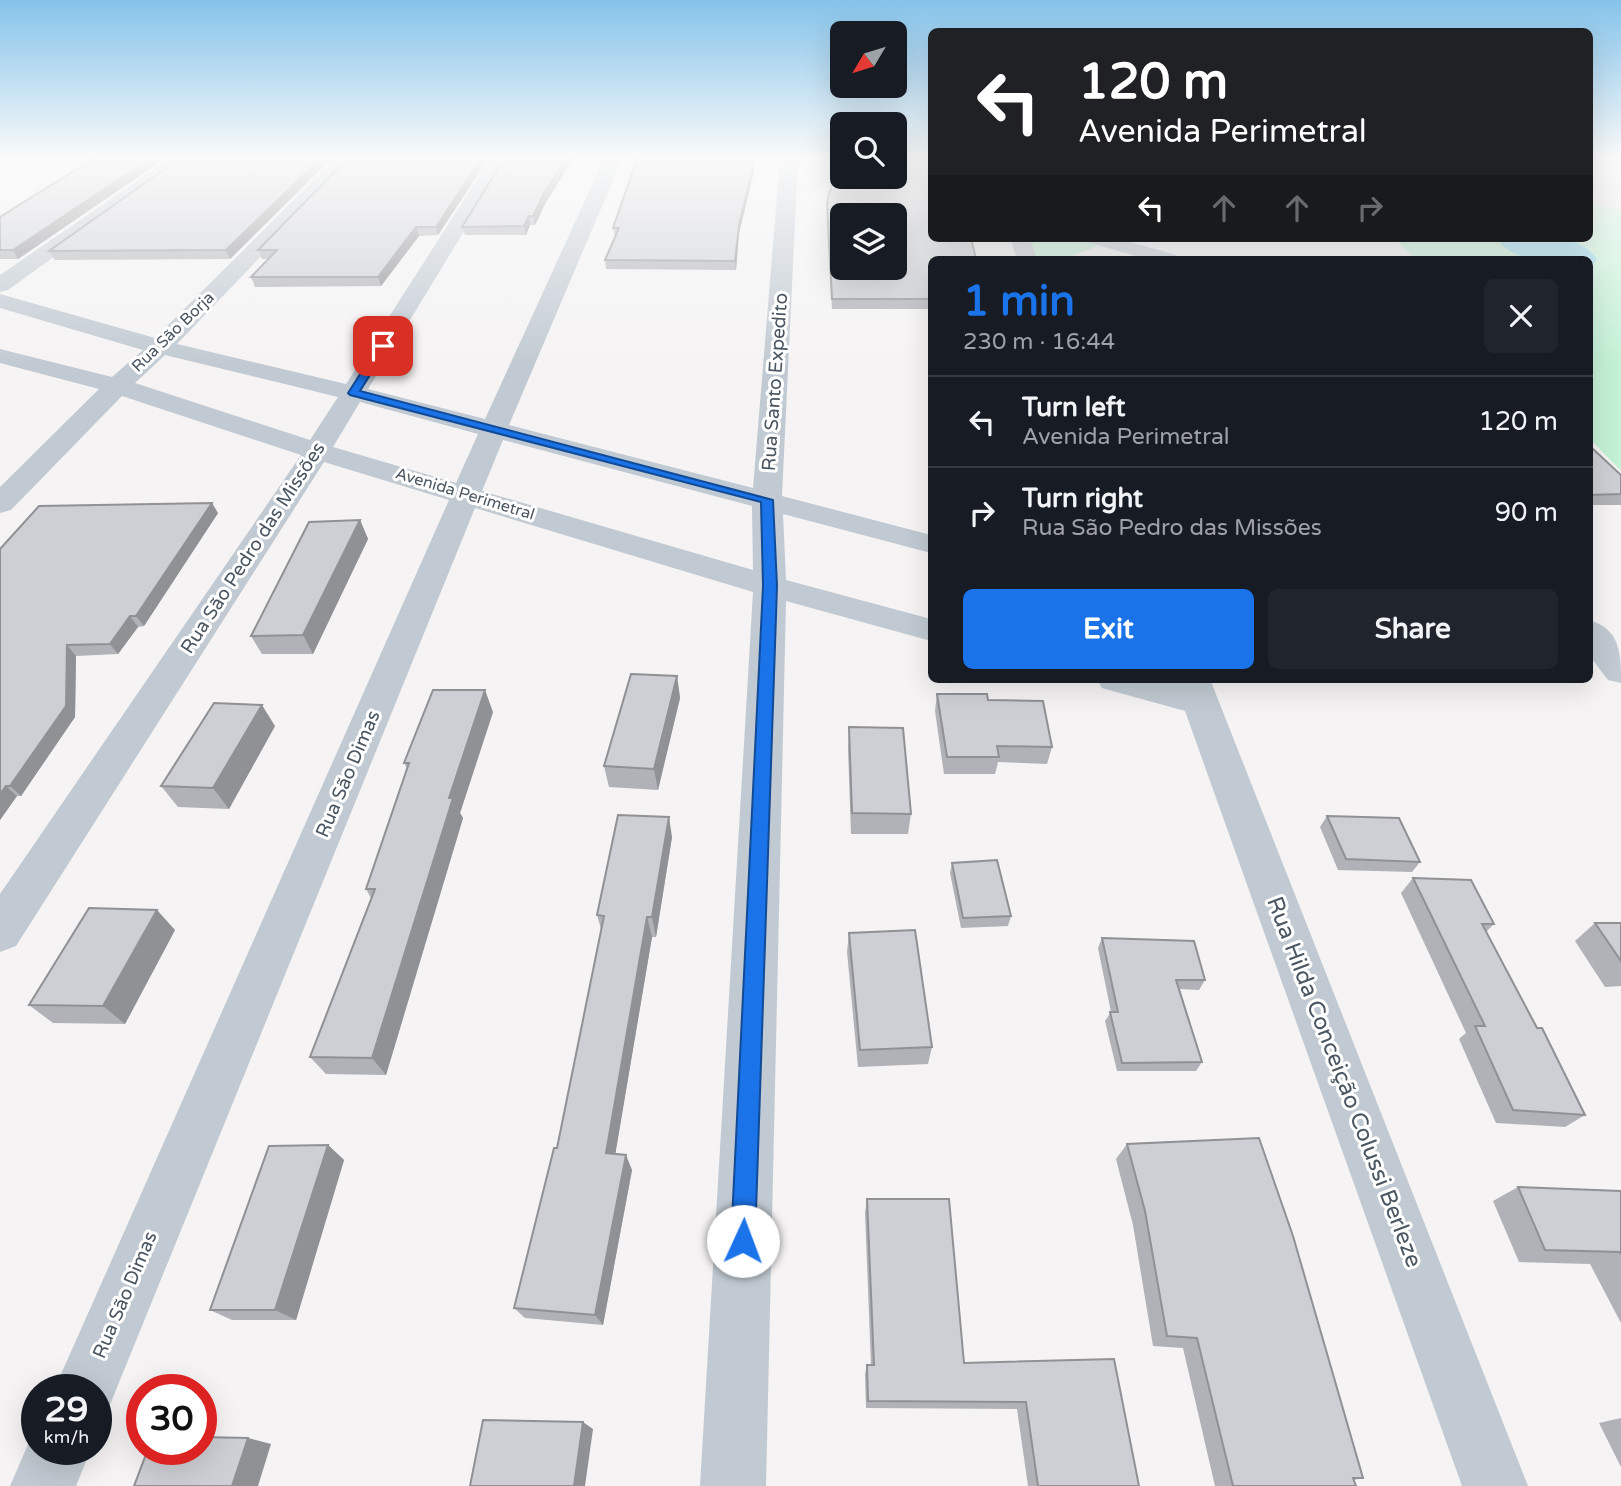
<!DOCTYPE html>
<meta charset="utf-8">
<style>
body{margin:0;font-family:"Varela Round",sans-serif;background:#20242c;color:#f1f3f6;height:100vh;display:flex;flex-direction:column;font-size:26px;white-space:nowrap}
*{box-sizing:border-box;margin:0}
p{font-size:23px;color:#9ea1a6}
.icon{flex:none;width:38px;height:38px;fill:none;stroke:currentColor;stroke-width:2;stroke-linecap:round;stroke-linejoin:round}
.map{position:relative;flex:1;overflow:hidden}
.drawer{position:absolute;left:928px;top:256px;width:665px;height:427px;display:flex;flex-direction:column;background:#171b24;border-radius:10px;box-shadow:0 7px 28px #0002}
.drawer>*{flex:none}
.banner{position:absolute;left:928px;top:28px;width:665px;height:214px;border-radius:10px;box-shadow:0 7px 28px #0002;background:#202124;color:#fff;overflow:hidden}
.needle{width:46px;rotate:232deg}
.fabs{position:absolute;left:830px;top:21px;display:grid;gap:14px}
.fabs a{display:grid;place-items:center;width:77px;height:77px;border-radius:10px;background:#171b24;box-shadow:0 7px 28px #0002;font-size:35px}
.speed{position:absolute;left:21px;top:1374px;display:flex;gap:14px;font-size:35px;font-weight:700;text-align:center}
.speed>*{display:grid;place-content:center;width:91px;height:91px;border-radius:50%;background:#171b24;box-shadow:0 7px 28px #0002;line-height:1}
.speed small{font-size:18px;font-weight:400}
.speed .limit{border:10px solid #d22;background:#fff;color:#111}
.pin{position:absolute;display:grid;place-items:center;width:60px;height:60px;color:#fff;margin:-30px;border-radius:14px;box-shadow:0 4px 10px #0006}
.me{position:absolute;width:77px;margin:-38px;rotate:2deg;stroke-linejoin:round;filter:drop-shadow(0 0 5px #0008)}
.turn{display:flex;align-items:center;gap:24px;height:147px;padding:0 35px;font-size:32px}
.turn .icon{width:91px;height:91px;stroke-width:2.5}
.turn b{display:block;font-size:49px;line-height:60px}
.lanes{display:flex;align-items:center;height:66px;padding:0 35px;background:#0003;justify-content:center;gap:35px;direction:ltr}
.lanes .off{opacity:.35}
.round{display:grid;place-items:center;flex:none;width:74px;height:74px;border-radius:10px;background:#20242c}
.overview{display:flex;align-items:center;justify-content:space-between;height:119px;padding:0 35px}
h1{font-size:42px;font-weight:800;line-height:52px;color:#1a73e8}
.button{display:flex;gap:14px;margin-top:auto;padding:14px 35px}
.button a{flex:1;height:80px;border-radius:10px;background:#1a73e8;color:#fff;font-size:28px;font-weight:800;line-height:80px;text-align:center}
.button a+a{background:#20242c;color:#f1f3f6}
ul{padding:0;list-style:none}
li{display:flex;align-items:center;gap:21px;height:91px;padding:0 35px;border-top:2px solid #363941}
li div{flex:1}
li b{display:block;font-size:26px}
li em{font-style:normal}
.map>svg:first-child{display:block}
.education{fill:#e6e4e5}
.green{fill:#c3f1d5}
.lines{fill:none;stroke-linecap:round;stroke-linejoin:round}
.river{fill:#90daee;fill-rule:evenodd}
.street{fill:#c1cad2;fill-rule:evenodd}
.wall{fill:#b0b2b7}
.shaded-wall{fill:#909195}
.building{fill:#cdcfd5;stroke:#909195;stroke-width:2;fill-rule:evenodd}
.route{fill:#1a73e8;stroke:#114b97;stroke-width:2}
.labels{text-anchor:middle;dominant-baseline:central;stroke-width:6;stroke-linejoin:round;paint-order:stroke}
.far-street-label{font-size:16px;fill:#4a5661;stroke:#fff}
.street-label{font-size:19px;fill:#4a5661;stroke:#fff}
.near-street-label{font-size:23px;fill:#4a5661;stroke:#fff}
</style>
<div class="map">
<svg width="1621" height="1486" viewBox="0 0 1621 1486">
<rect width="100%" height="100%" fill="#f5f3f3"/>
<path class="education" d="M1589,159h32v140l-32,-40z"/>
<g class="green">
<path d="M1589,204l32,6v261l-32,-33v-179h-174l-21,-21h195z"/>
<path d="M1029,238h55l14,8 -35,13h-26z"/>
</g>
<g class="lines">
<path class="river" d="M1496,238c32,0 80,-9 101,21l-8,10v-10c-30,0 -74,7 -93,-21z"/>
<g class="street">
<path d="M169,159h20l-181,131 -8,2v-17z"/>
<path d="M335,159h19l-177,185 169,40 144,-225h18l-140,230 117,30 119,-260h18l-113,266 244,63 27,-329h18l-16,337 149,39v18l-148,-39 3,66 145,39v22l-145,-40 -20,885h-66l53,-894 -278,-84 -368,904 -11,4v-26h-42l395,-890 -125,-38 -308,484 -16,6v-58l301,-439 -179,-59 -111,114 -11,3v-26l99,-98 -99,-26v-14l112,28 31,-27 -143,-42v-14l155,44zM165,355l173,42 -28,43 -175,-57zM360,402l118,32 -22,49 -123,-36zM503,440l249,66 1,64 -271,-79z"/>
<path d="M1010,238h20l7,21h-20z"/>
<path d="M1084,238h32l60,17 3,4h-33l-59,-17z"/>
<path d="M1589,620c32,9 32,35 32,63l-13,-3 -19,-25z"/>
<path d="M1097,679h67l11,3 -1,-3h36l318,807h-66l-277,-775 -83,-23z"/>
<path d="M36,1426l1,23h54l-15,37h-66z"/>
</g>
</g>
<g class="wall">
<path d="M93,159h71l-146,100h-18v-42z"/>
<path d="M179,159h152l-101,100 -175,1 -6,-9z"/>
<path d="M488,159l-50,76 -19,1 -38,50 -126,1 -4,-10 18,-18h-7l-4,-9z"/>
<path d="M504,159h69l-27,43 -11,23h-5l-4,10h-61l-3,-8z"/>
<path d="M748,159l-1,4 7,8 -15,62 -3,37 -130,-1 -1,-9 10,-23 -2,-9z"/>
<path d="M830,159h12l89,100v50h-99l-5,-97v-9l6,-25z"/>
<path d="M1589,449l32,26v30h-32z"/>
<path d="M218,513l-74,113 -6,1 -20,27 -42,2 -1,61 -54,79h-4l-17,24v-271z"/>
<path d="M360,520l8,19 -55,115h-51l-11,-18z"/>
<path d="M677,676l3,22 -22,92 -49,-3 -5,-21z"/>
<path d="M937,694l51,6 64,47 -5,17 -49,-2 -3,12h-51l-9,-63z"/>
<path d="M493,712l-33,101 3,5 -77,257 -60,-1 -16,-17 61,-159 -5,-9 41,-121 -3,-5z"/>
<path d="M275,726l-46,83 -51,-2 -17,-21z"/>
<path d="M849,727l62,87 -3,20h-57l-3,-85z"/>
<path d="M1327,816l93,46 -8,10 -74,-2 -18,-43z"/>
<path d="M672,837l-16,100h-4l-37,217 17,16 -29,155 -78,-7 -11,-10 43,-160 44,-219 -4,-14z"/>
<path d="M952,863l59,53 -3,10 -47,2 -11,-55z"/>
<path d="M1413,878l81,46 -8,8 99,183 -20,12 -69,-4 -37,-84 7,-6 -65,-140z"/>
<path d="M1595,923h26v63l-16,1 -30,-46z"/>
<path d="M175,930l-50,94 -72,-1 -24,-18z"/>
<path d="M849,933l83,114 -4,17 -70,3 -11,-115z"/>
<path d="M1102,938l103,42 -6,10 -19,-1 22,73 -6,9h-79l-12,-50 6,-9 -13,-64z"/>
<path d="M1127,1144l236,334 -9,2 2,6h-141l-32,-138 -30,-2 -20,-121 -17,-66z"/>
<path d="M328,1145l16,15 -48,160h-64l-22,-10z"/>
<path d="M1518,1187l103,4v132l-31,-59 -71,-2 -26,-61z"/>
<path d="M867,1199l97,164 150,-4 25,127h-111l-11,-77 -151,-1 -1,-34 2,-9h4l-6,-152z"/>
<path d="M1621,1418v49l-22,-44z"/>
</g>
<g class="shaded-wall">
<path d="M149,159h15l-146,100 -5,-9z"/>
<path d="M320,159h11l-101,100 -4,-9z"/>
<path d="M481,159h7l-50,76 -2,-8z"/>
<path d="M566,159h7l-27,43 -11,23 -2,-9 11,-23z"/>
<path d="M754,163v8l-15,62 -3,37 -1,-9 4,-36z"/>
<path d="M529,216l1,9 -4,10 -2,-9z"/>
<path d="M416,227l3,9 -38,50 -3,-9z"/>
<path d="M212,503l6,10 -74,113 -8,-10z"/>
<path d="M360,520l8,19 -55,115 -10,-19z"/>
<path d="M130,616l8,11 -20,27 -8,-10z"/>
<path d="M67,645l9,11 -1,61 -54,79 -11,-10z"/>
<path d="M677,676l3,22 -22,92 -4,-21z"/>
<path d="M485,690l8,22 -33,101 3,5 -77,257 -14,-17 77,-260z"/>
<path d="M262,705l13,21 -46,83 -16,-21z"/>
<path d="M6,786l11,10 -17,24v-26z"/>
<path d="M669,817l3,20 -16,100 -4,-20z"/>
<path d="M157,910l18,20 -50,94 -22,-18z"/>
<path d="M647,917l5,20 -39,231 -7,-15z"/>
<path d="M328,1145l16,15 -48,160 -21,-10z"/>
<path d="M626,1155l6,15 -29,155 -8,-10z"/>
<path d="M583,1422l10,7 -8,57h-11z"/>
<path d="M248,1438l23,6 -13,42h-26z"/>
</g>
<g class="building">
<path d="M93,159h56l-136,91h-13v-33z"/>
<path d="M179,159h141l-94,91 -177,1z"/>
<path d="M347,159h134l-45,68h-20l-38,50h-127l26,-27h-19z"/>
<path d="M504,159h62l-22,34 -11,23h-4l-5,10 -62,1z"/>
<path d="M637,159h110l-1,4h8l-15,62 -4,36 -130,-1 14,-32h-6z"/>
<path d="M831,159h11v18h52v-18h37v79h40l5,21h-45v40h-99l-5,-96 7,-29zM842,215h52v53h-52z"/>
<path d="M1589,449h4l28,26v19l-32,1z"/>
<path d="M212,503l-76,113h-6l-20,28 -43,1 -1,61 -56,80h-4l-6,8v-245l39,-43z"/>
<path d="M360,520l-57,115 -52,1 58,-114z"/>
<path d="M631,674l46,2 -23,93 -50,-3z"/>
<path d="M433,690h52l-36,108h4l-81,260 -62,-1 65,-168h-9l43,-126h-5z"/>
<path d="M937,694h50l1,6 55,1 9,46 -55,-1 2,11h-52z"/>
<path d="M214,703l48,2 -49,83 -52,-2z"/>
<path d="M849,727l54,1 8,86 -59,-1z"/>
<path d="M618,815l51,2 -17,100h-5l-41,236 20,2 -31,160 -81,-7 40,-160h3l47,-232 -7,-1z"/>
<path d="M1327,816l72,2 21,44 -74,-3z"/>
<path d="M997,860l14,56 -48,2 -11,-55z"/>
<path d="M1413,878l58,2 23,44h-12l55,104h5l43,87 -72,-5 -38,-84h10z"/>
<path d="M89,908l68,2 -54,96 -74,-1z"/>
<path d="M1595,923h26v38z"/>
<path d="M915,930l17,117 -72,3 -11,-117z"/>
<path d="M1102,938l92,3 11,39h-29l26,82 -80,1 -12,-51h8z"/>
<path d="M1259,1138l34,98 70,242h-10l3,8h-123l-36,-148 -30,-2 -22,-125 -18,-67z"/>
<path d="M328,1145l-53,165h-65l59,-164z"/>
<path d="M1518,1187l103,4v63l-1,-2 -75,-2z"/>
<path d="M867,1199h82l15,164 150,-4 25,127h-101l-12,-84 -158,-1 -1,-36h7z"/>
<path d="M483,1420l100,2 -9,64h-104z"/>
<path d="M201,1437l47,1 -16,48h-98l14,-37h53z"/>
</g>
<linearGradient id="sky" x2="0" y2="1"><stop stop-color="#85c3ea"/><stop offset="0.43" stop-color="#fafafa"/><stop offset="1" stop-color="#fafafa" stop-opacity="0"/></linearGradient>
<rect width="1621" height="367" fill="url(#sky)"/>
<path class="route" d="M383,343l5,3 -28,45 413,109 4,86 -22,655 -4,8 -8,3 -8,-3 -4,-8 32,-655 -2,-84 -411,-107 -2,-2 30,-47z"/>
<g class="labels">
<g class="far-street-label">
<text transform="translate(173 332) rotate(-44)">Rua São Borja</text>
<text transform="translate(465 494) rotate(17)">Avenida Perimetral</text>
</g>
<g class="street-label">
<text transform="translate(775 382) rotate(-86)">Rua Santo Expedito</text>
<text transform="translate(253 548) rotate(-57)">Rua São Pedro das Missões</text>
<text transform="translate(348 774) rotate(-67)">Rua São Dimas</text>
<text transform="translate(125 1295) rotate(-67)">Rua São Dimas</text>
</g>
<g class="near-street-label">
<text transform="translate(1344 1082) rotate(69)">Rua Hilda Conceição Colussi Berleze</text>
</g>
</g>
</svg>
<div class="fabs">
<a><svg class="needle" viewBox="-14 -14 28 28"><path d="M0-13l5 13h-10z" fill="#e53935"/><path d="M0 13l5-13h-10z" fill="#9ea1a6"/></svg></a>
<a><svg class="icon" aria-label="search" viewBox="0 0 24 24"><circle cx="10" cy="10" r="6"/><path d="M15 15l6 6"/></svg></a>
<a><svg class="icon" aria-label="layers" viewBox="0 0 24 24"><path d="M12 4l9 5-9 5-9-5zM3 14l9 5 9-5"/></svg></a>
</div>
<div class="speed"><div>29<small>km/h</small></div><div class="limit">30</div></div>
<div class="pin" style="left:383px;top:346px;background:#d93025"><svg class="icon" aria-label="arrive" viewBox="0 0 24 24"><path d="M6 21V4h12l-3 4 3 4H6"/></svg></div>
<svg class="me" style="left:743px;top:1241px" viewBox="-20 -20 40 40"><circle r="19" fill="#fff"/><path d="M0-13L10 11 0 6-10 11z" fill="#1a73e8"/></svg>
<div class="banner">
<div class="turn"><svg class="icon" aria-label="left" viewBox="0 0 24 24"><path d="M17 20v-9H6M10 6l-5 5 5 5"/></svg><div><b>120 m</b>Avenida Perimetral</div></div>
<div class="lanes"><svg class="icon" aria-label="left" viewBox="0 0 24 24"><path d="M17 20v-9H6M10 6l-5 5 5 5"/></svg><svg class="icon off" aria-label="ahead" viewBox="0 0 24 24"><path d="M12 20V5M6 11l6-6 6 6"/></svg><svg class="icon off" aria-label="ahead" viewBox="0 0 24 24"><path d="M12 20V5M6 11l6-6 6 6"/></svg><svg class="icon off" aria-label="right" viewBox="0 0 24 24"><path d="M7 20v-9h11M14 6l5 5-5 5"/></svg></div>
</div>
<section class="drawer">
<div class="overview"><div><h1>1 min</h1><p>230 m · 16:44</p></div><a class="round"><svg class="icon" aria-label="close" viewBox="0 0 24 24"><path d="M6 6l12 12M18 6L6 18"/></svg></a></div>
<ul>
<li><svg class="icon" aria-label="left" viewBox="0 0 24 24"><path d="M17 20v-9H6M10 6l-5 5 5 5"/></svg><div><b>Turn left</b><p>Avenida Perimetral</p></div><em>120 m</em></li>
<li><svg class="icon" aria-label="right" viewBox="0 0 24 24"><path d="M7 20v-9h11M14 6l5 5-5 5"/></svg><div><b>Turn right</b><p>Rua São Pedro das Missões</p></div><em>90 m</em></li>
</ul>
<div class="button"><a>Exit</a><a>Share</a></div>
</section>
</div>
